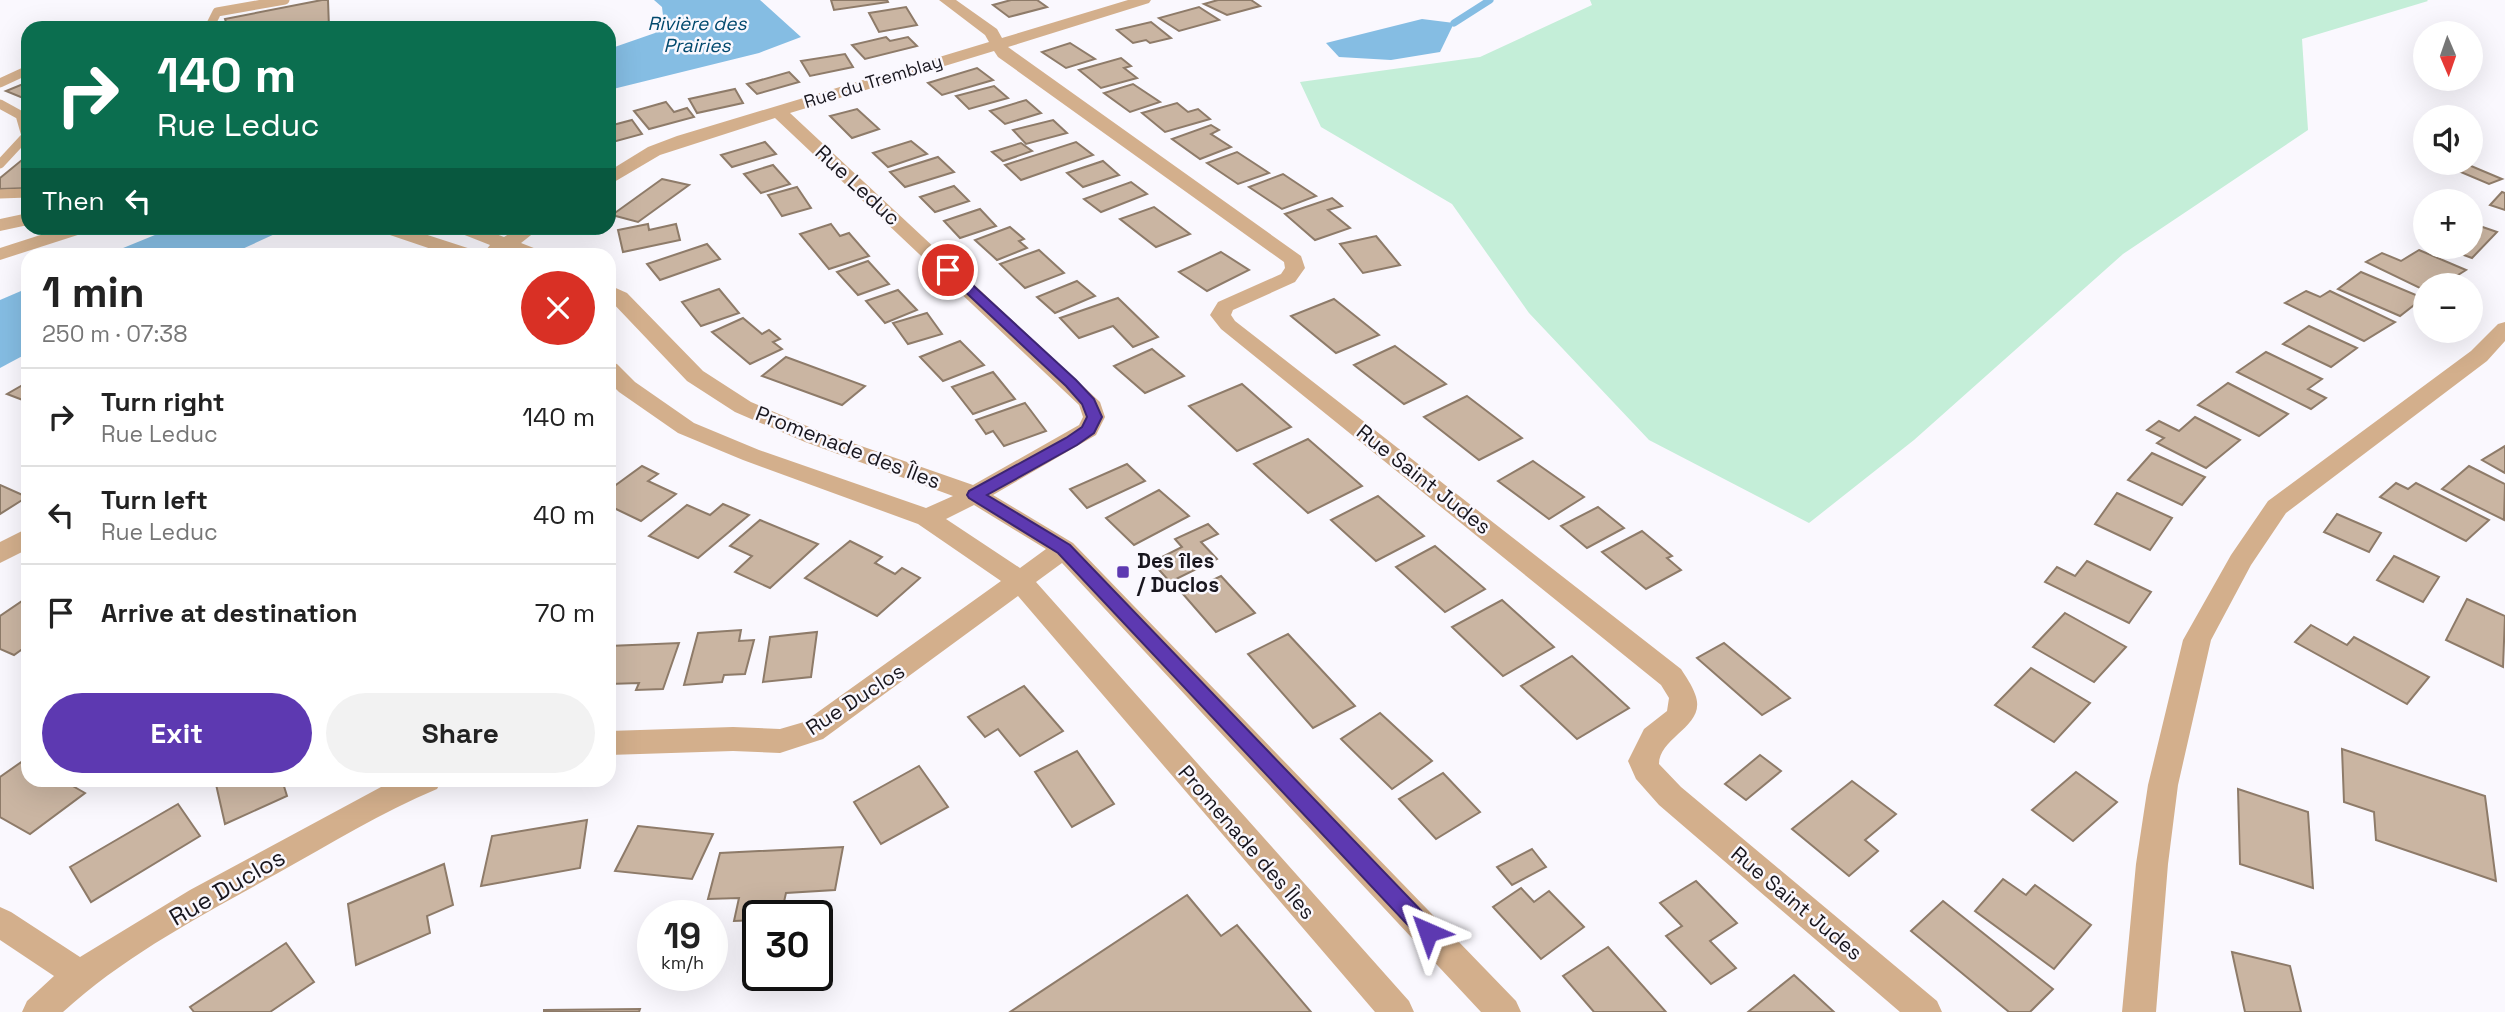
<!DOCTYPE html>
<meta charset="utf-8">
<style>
body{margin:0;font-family:"Space Grotesk",sans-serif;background:#f2f2f2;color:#222;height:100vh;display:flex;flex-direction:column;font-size:26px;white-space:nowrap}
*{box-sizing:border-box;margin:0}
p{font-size:23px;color:#767676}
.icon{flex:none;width:38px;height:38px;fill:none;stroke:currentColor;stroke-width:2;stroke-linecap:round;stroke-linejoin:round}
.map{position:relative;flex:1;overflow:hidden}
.panel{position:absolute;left:21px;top:248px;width:595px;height:539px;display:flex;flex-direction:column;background:#fff;border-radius:21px;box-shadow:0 7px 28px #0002}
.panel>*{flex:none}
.banner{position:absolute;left:21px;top:21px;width:595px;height:214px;border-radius:21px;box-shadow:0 7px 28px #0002;background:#0b6e4f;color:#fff;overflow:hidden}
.needle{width:46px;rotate:178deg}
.tools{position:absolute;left:2413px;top:21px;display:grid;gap:14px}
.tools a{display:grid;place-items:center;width:70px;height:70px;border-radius:50%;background:#fff;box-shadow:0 7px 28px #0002;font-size:35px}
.speed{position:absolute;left:637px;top:900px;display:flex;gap:14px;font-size:35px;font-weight:700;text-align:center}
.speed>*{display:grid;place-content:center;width:91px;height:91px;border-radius:50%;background:#fff;box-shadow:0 7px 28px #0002;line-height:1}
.speed small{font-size:18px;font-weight:400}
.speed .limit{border:4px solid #111;border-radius:10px;background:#fff;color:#111}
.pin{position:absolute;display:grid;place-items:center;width:60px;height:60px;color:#fff;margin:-30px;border:4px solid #fff;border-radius:50%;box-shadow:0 2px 7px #0007}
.me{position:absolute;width:77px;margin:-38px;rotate:317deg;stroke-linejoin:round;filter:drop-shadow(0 0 5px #0008)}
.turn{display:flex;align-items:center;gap:24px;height:147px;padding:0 21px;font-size:32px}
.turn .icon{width:91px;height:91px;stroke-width:2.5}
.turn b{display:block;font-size:49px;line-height:60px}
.then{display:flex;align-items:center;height:66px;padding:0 21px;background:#0003;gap:14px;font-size:26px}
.round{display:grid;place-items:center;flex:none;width:74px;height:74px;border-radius:37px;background:#f2f2f2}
.head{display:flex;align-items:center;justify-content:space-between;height:119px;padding:0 21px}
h1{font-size:42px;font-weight:700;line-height:52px}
.cta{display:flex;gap:14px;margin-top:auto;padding:14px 21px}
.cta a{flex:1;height:80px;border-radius:42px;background:#5d39b1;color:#fff;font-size:28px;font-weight:700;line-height:80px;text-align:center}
.cta a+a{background:#f2f2f2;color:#222}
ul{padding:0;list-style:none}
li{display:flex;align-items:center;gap:21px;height:98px;padding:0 21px;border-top:2px solid #e0e0e0}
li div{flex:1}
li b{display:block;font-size:26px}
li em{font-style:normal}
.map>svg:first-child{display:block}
.green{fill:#c4eed8}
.water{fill:#85bde3}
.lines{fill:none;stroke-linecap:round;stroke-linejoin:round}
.stream{stroke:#85bde3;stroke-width:7}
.building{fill:#cab5a2;stroke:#8e7b69;stroke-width:2}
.lane{stroke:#d3af8c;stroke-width:9}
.street{fill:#d3af8c;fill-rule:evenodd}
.route{fill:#5d39b1;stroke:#3c2573;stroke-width:2}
.poi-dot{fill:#5d39b1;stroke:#faf8fe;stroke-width:2.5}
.labels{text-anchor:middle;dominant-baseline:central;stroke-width:5;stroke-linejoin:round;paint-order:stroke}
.far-street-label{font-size:18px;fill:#18161e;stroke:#faf8fe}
.far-water-label{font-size:19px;font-style:italic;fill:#00486d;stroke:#faf8fe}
.street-label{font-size:21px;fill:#18161e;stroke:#faf8fe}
.poi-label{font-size:21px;font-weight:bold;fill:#18161e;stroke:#faf8fe;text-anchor:start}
.near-street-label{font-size:24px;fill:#18161e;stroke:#faf8fe}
</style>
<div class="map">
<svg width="2505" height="1012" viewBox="0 0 2505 1012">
<rect width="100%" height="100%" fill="#faf8fe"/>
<path class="green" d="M1590,0h837l1,1 -126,38 6,91 -185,124 -209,186 -105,83 -160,-83 -120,-127 -77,-109 -131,-77 -21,-45 180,-25 112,-52z"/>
<g class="water">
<path d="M654,0h106l41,37 -42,16 -150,37v-41l46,-16 9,-9 -2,-17z"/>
<path d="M1422,19l32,4 -14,29 -49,8 -52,-3 -13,-14z"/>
<path d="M172,228h116l-59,27h-123z"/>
<path d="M28,288v65l-28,15v-68z"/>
</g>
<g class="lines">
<path class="stream" d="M1454,23l36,-23"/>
</g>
<g class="building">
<path d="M322,0h6l1,28h-101l-3,-9z"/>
<path d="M831,0h56l1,2 -54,8z"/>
<path d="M1011,0h26l10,7 -38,10 -16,-12z"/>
<path d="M1218,0h33l9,6 -33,9 -23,-11z"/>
<path d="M906,7l11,18 -38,7 -10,-19z"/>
<path d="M1199,7l20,13 -40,11 -20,-13z"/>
<path d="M1151,22l20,16 -21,5 -4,-3 -13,3 -16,-13z"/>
<path d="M886,37l4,4 18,-4 9,9 -52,13 -13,-14z"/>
<path d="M1070,43l25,16 -29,9 -24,-16z"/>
<path d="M845,54l8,13 -43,9 -9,-15z"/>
<path d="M1121,58l10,8 -7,2 13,10 -36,10 -22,-18z"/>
<path d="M977,68l16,12 -51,15 -14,-12z"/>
<path d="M789,72l10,10 -42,12 -10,-10z"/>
<path d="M28,82v18l-22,-9z"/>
<path d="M1133,84l27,18 -30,10 -26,-19z"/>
<path d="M994,86l14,12 -39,11 -13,-13z"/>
<path d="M735,89l8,14 -46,10 -8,-14z"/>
<path d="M1026,100l15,13 -36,11 -15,-13z"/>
<path d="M666,102l8,10 13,-4 7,9 -45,12 -15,-18z"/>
<path d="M1177,103l11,9 10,-3 12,10 -45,13 -23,-19z"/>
<path d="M857,109l22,20 -27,9 -22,-22z"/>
<path d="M632,120l10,14 -33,9v-17z"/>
<path d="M1053,120l14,13 -41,11 -13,-14z"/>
<path d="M1211,125l8,5 -8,4 20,13 -31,12 -28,-20z"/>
<path d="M911,141l16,13 -39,13 -15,-14z"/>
<path d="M765,142l11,12 -44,13 -11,-12z"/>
<path d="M1076,142l17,13 -72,25 -16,-15z"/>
<path d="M1021,143l11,8 -29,10 -11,-9z"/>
<path d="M1237,152l32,21 -31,11 -31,-21z"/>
<path d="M28,155v33l-28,1v-11z"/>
<path d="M938,157l16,15 -49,15 -15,-15z"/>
<path d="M1103,161l16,14 -36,12 -16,-14z"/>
<path d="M2459,163h5l38,16 -13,5 -40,-17z"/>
<path d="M773,165l17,19 -29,9 -17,-19z"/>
<path d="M1283,174l33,22 -34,13 -33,-22z"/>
<path d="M662,179l27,6 -51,37 -26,-7z"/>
<path d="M1131,182l16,12 -46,18 -17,-13z"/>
<path d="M954,186l15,15 -34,11 -15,-15z"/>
<path d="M797,187l14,21 -29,8 -14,-21z"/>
<path d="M2502,192l3,1v17l-15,-5z"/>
<path d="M1332,198l10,8 -14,4 22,18 -35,12 -30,-26z"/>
<path d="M1154,207l36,27 -34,13 -36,-28z"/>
<path d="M980,209l16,17 -36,12 -16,-17z"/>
<path d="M2471,223l26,9 -25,26 -30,-11h29z"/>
<path d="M648,224l1,6 27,-6 4,16 -57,12 -5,-22z"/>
<path d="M831,224l9,12 9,-3 20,23 -40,13 -29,-35z"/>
<path d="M1010,227l14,12 -5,2 8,7 -30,12 -22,-20z"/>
<path d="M1376,236l24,29 -37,8 -23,-29z"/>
<path d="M707,244l13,15 -60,21 -13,-16z"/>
<path d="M1039,250l25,23 -39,15 -25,-24z"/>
<path d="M2419,250l47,20 -24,15h-16v6l-60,-29 16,-9 19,8z"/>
<path d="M1221,252l28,18 -42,21 -28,-19z"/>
<path d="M868,261l21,23 -31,11 -21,-23z"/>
<path d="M2361,272l62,26 -23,18 -62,-27z"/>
<path d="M1077,281l18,15 -40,17 -18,-16z"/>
<path d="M719,289l20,24 -38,13 -19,-24z"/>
<path d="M898,290l19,20 -32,13 -19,-22z"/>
<path d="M2306,291l14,6 10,-6 65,31 -31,19 -79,-38z"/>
<path d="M1118,298l40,39 -25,10 -20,-21 -34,12 -19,-20z"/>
<path d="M1334,299l45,36 -43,18 -45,-37z"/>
<path d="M927,313l15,21 -34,10 -15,-21z"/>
<path d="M743,318l19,16 7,-4 11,9 -7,3 9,7 -32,15 -38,-32z"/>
<path d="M2309,326l48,22 -26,19 -48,-23z"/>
<path d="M960,341l24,24 -41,16 -23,-24z"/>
<path d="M1395,346l51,38 -42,20 -50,-39z"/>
<path d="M1152,349l32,27 -39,17 -31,-27z"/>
<path d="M2266,352l56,27 -14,10 18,9 -15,11 -74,-37z"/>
<path d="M786,357l79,29 -23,19 -80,-29z"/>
<path d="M993,372l22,27 -42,15 -21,-27z"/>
<path d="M28,382v20l-21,-8z"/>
<path d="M2228,383l60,31 -29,22 -61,-31z"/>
<path d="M1242,384l49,43 -54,24 -48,-45z"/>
<path d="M1467,396l55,42 -43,22 -55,-43z"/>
<path d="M1025,403l21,28 -42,15 -11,-15 -7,3 -10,-14z"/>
<path d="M2195,417l45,23 -34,28 -49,-25 7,-5 -17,-8 12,-9 20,10z"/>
<path d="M1308,439l54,47 -54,27 -54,-49z"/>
<path d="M2505,446v27l-23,-13z"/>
<path d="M2152,453l53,24 -23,28 -54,-25z"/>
<path d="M1533,461l51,36 -35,22 -51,-38z"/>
<path d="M1127,464l18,17 -58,27 -17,-19z"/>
<path d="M642,466l16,8 -10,7 28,13 -35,27 -27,-13 -5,4v-22z"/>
<path d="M2469,466l36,18 -1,36 -62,-31z"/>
<path d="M2396,483l12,6 8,-6 73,37 -23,21 -86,-44z"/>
<path d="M0,485l27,12 -27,17z"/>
<path d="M1159,490l30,26 -55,29 -28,-27z"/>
<path d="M2117,493l55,25 -22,32 -55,-26z"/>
<path d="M1378,496l46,40 -48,25 -45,-41z"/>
<path d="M723,504l26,11 -51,43 -49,-22 38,-31 23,10z"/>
<path d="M1598,507l26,21 -37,20 -26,-22z"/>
<path d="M2337,514l44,19 -12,19 -45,-20z"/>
<path d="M760,520l58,24 -48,44 -35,-16 17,-16 -22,-10z"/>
<path d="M1208,524l10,10 -17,8 16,17 -47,23 -18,-20 30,-15 -7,-8z"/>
<path d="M1642,531l30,25 -5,2 14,12 -35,19 -44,-37z"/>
<path d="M850,541l32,16 -7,6 20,11 7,-6 18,10 -43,38 -72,-38z"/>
<path d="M1435,546l50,43 -40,23 -49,-45z"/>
<path d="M2394,556l45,21 -16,25 -46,-22z"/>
<path d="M2087,561l64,31 -22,31 -84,-41 12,-15 18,9z"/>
<path d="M1221,576l34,37 -39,19 -33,-38z"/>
<path d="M28,597v48l-14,10 -14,-6v-33z"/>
<path d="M2467,599l38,17 -2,51 -57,-27z"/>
<path d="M1502,600l52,47 -51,29 -51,-49z"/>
<path d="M2065,613l61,34 -32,35 -61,-35z"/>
<path d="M2311,625l36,20 7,-8 75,40 -22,27 -112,-62z"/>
<path d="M741,630l-2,11 15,-1 -9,34 -21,1 -2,7 -38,3 14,-52z"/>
<path d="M817,632l-6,45 -48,5 7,-45z"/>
<path d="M1288,634l67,72 -42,22 -65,-74z"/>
<path d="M679,643l-16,46 -27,1 3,-7 -30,1v-38z"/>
<path d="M1724,643l66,55 -28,17 -65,-57z"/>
<path d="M1572,656l57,52 -52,31 -56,-53z"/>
<path d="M2031,668l59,35 -36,39 -59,-37z"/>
<path d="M1024,686l39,45 -43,25 -22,-27 -13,8 -17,-20z"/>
<path d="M1380,713l52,48 -40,28 -51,-50z"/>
<path d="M2342,749l143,47 11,85 -120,-41 -2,-28 -30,-10z"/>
<path d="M1077,751l37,53 -42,23 -37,-55z"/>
<path d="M1760,755l21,16 -35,29 -21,-16z"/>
<path d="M27,758l1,22h50l-7,5 14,8 -55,41 -30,-17v-40z"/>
<path d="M919,766l29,41 -67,37 -27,-42z"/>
<path d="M2076,772l41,30 -44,39 -41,-31z"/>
<path d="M1443,773l37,39 -44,27 -37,-40z"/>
<path d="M215,780h67l5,16 -62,28z"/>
<path d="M1852,781l44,33 -31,26 13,11 -29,25 -57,-47z"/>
<path d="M2238,789l70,23 5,76 -73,-24z"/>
<path d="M178,804l22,32 -109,66 -21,-35z"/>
<path d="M587,820l-7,48 -99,18 11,-50z"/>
<path d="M638,826l75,8 -21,45 -77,-8z"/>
<path d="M843,847l-8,43 -49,3 -5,22h-23v5l-24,1 5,-23 -31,1 12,-46z"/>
<path d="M1532,849l14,18 -34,18 -15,-18z"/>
<path d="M444,864l9,41 -26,11 3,17 -74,32 -8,-61z"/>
<path d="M2003,879l23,16 9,-10 56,40 -37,44 -79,-58z"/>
<path d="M1696,881l41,42 -27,18 26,27 -25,16 -45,-48 16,-10 -22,-23z"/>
<path d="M1521,888l13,14 15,-11 35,36 -43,32 -48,-52z"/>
<path d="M1187,895l34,41 16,-11 74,87h-301z"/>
<path d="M1943,901l110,88 -23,23h-21l-98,-81z"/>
<path d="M286,943l28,39 -44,30h-76l-4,-5z"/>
<path d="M1608,947l58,65h-72l-31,-36z"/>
<path d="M2232,952l58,14 11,46h-56z"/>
<path d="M1794,975l40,37h-86z"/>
<path d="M640,1009l-1,3h-95v-2z"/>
</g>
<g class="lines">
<g class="lane">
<path d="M209,28l8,-16 68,-12"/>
<path d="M0,83l28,-13"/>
<path d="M0,104l20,11 6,21 -26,28"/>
<path d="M0,194l28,-1"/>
</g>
<g class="street">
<path d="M939,0h17l41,29 5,9 126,-38h23l-2,3 -141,44 293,209 4,12 -10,14 -62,28 -2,5 4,6 446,348c5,8 11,16 14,25 13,32 -36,42 -36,70l22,23 256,214 5,11h-42l-241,-207 -23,-26 -8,-18 16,-32 23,-18 2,-13 -8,-13 -440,-356 -11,-14 8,-13 63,-28 4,-6 -1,-6 -286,-205 -4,-6 -204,62 310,289 5,15 -9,18 -103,60 80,48 443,458 5,11h-40l-419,-449 -26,19 373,419 5,11h-39l-357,-416 -195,143 -43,14 -47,-2 -124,4v-24l124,-4 47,2 24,-7 197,-141 -83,-57 -175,-64 -65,-27 -59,-41 -10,-10v-20l8,2 18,18 59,41 65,27 167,58 27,-12 -148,-54 -70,-30 -48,-31 -78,-82v-14l18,8 76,78 48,31 70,30 152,53 106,-60 4,-8 -4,-12 -304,-287 -115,37 -51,30v-14l39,-24 29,-11 312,-94 -4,-7zM974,505l72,44 -26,19 -74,-49z"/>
<path d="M28,213v12l-28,6v-12z"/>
<path d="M62,228h28l-3,4 -87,28v-12z"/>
<path d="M378,228h28l74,24 3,4h-31l-71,-24z"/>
<path d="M455,228h25l24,9 14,-9h22l-19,15 23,9 3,4h-29l-11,-5 -9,5 -9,-2 -3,-4 4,-5 -33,-13z"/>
<path d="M2505,322v19l-18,20 -201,152 -35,52 -40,75 -33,145 -10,79 -12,148h-34l14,-148 12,-79 35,-145 48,-85 37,-54 203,-150 27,-27z"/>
<path d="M28,528v21l-28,14v-21z"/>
<path d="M394,780h48l-5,9c-55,23 -107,55 -159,84 -74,41 -153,82 -215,139h-41l5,-11 27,-25 -54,-36v-33l11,5 69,45 110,-67z"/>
</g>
</g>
<path class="route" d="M948,266l5,1 123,113 18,19 8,18 -8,16 -17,12 -90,50 83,50 365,380 3,7 -3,6 -7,3 -8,-3 -362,-385 -89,-55 -2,-3 2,-4 97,-53 16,-11 5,-10 -5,-13 -16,-18 -122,-114v-5z"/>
<rect class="poi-dot" x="1116" y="565" width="14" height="14" rx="3.5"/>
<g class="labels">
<g class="far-street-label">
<text transform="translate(873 81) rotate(-17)">Rue du Tremblay</text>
</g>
<g class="far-water-label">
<text x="697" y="23">Rivière des<tspan x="697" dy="22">Prairies</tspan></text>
</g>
<g class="street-label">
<text transform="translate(858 185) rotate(43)">Rue Leduc</text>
<text transform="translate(848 447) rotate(21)">Promenade des Îles</text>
<text transform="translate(1424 479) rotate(38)">Rue Saint Judes</text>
<text transform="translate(855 699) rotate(-33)">Rue Duclos</text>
<text transform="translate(1247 842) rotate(49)">Promenade des Îles</text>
<text transform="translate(1797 903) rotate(40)">Rue Saint Judes</text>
</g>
<g class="poi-label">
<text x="1137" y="560">Des îles<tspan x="1137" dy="24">/ Duclos</tspan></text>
</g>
<g class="near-street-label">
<text transform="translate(227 887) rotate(-30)">Rue Duclos</text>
</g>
</g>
</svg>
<div class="tools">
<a><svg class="needle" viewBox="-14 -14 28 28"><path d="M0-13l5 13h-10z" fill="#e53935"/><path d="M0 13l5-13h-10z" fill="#767676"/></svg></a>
<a><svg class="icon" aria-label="sound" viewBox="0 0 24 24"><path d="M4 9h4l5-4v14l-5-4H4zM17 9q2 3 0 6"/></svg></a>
<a>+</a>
<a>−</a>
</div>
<div class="speed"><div>19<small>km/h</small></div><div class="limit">30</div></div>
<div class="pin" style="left:948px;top:270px;background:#d93025"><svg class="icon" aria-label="arrive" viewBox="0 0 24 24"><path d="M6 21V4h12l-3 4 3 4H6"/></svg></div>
<svg class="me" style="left:1428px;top:932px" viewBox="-20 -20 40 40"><path d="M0-17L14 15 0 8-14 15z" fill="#5d39b1" stroke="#fff" stroke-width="4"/></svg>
<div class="banner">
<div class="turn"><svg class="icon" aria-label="right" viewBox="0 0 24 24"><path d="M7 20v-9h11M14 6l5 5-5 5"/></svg><div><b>140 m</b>Rue Leduc</div></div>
<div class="then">Then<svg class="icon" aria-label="left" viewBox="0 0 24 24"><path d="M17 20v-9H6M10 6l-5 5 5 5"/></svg></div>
</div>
<section class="panel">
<div class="head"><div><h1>1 min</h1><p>250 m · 07:38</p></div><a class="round" style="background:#d93025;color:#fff"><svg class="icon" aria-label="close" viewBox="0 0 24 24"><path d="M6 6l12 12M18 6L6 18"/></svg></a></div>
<ul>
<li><svg class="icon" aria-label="right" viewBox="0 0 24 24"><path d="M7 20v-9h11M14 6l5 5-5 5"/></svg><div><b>Turn right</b><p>Rue Leduc</p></div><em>140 m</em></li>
<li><svg class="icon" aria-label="left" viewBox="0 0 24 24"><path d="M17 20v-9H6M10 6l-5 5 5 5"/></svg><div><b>Turn left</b><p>Rue Leduc</p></div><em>40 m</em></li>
<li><svg class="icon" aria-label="arrive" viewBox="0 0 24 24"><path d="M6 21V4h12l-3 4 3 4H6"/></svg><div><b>Arrive at destination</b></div><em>70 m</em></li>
</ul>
<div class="cta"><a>Exit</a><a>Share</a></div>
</section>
</div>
